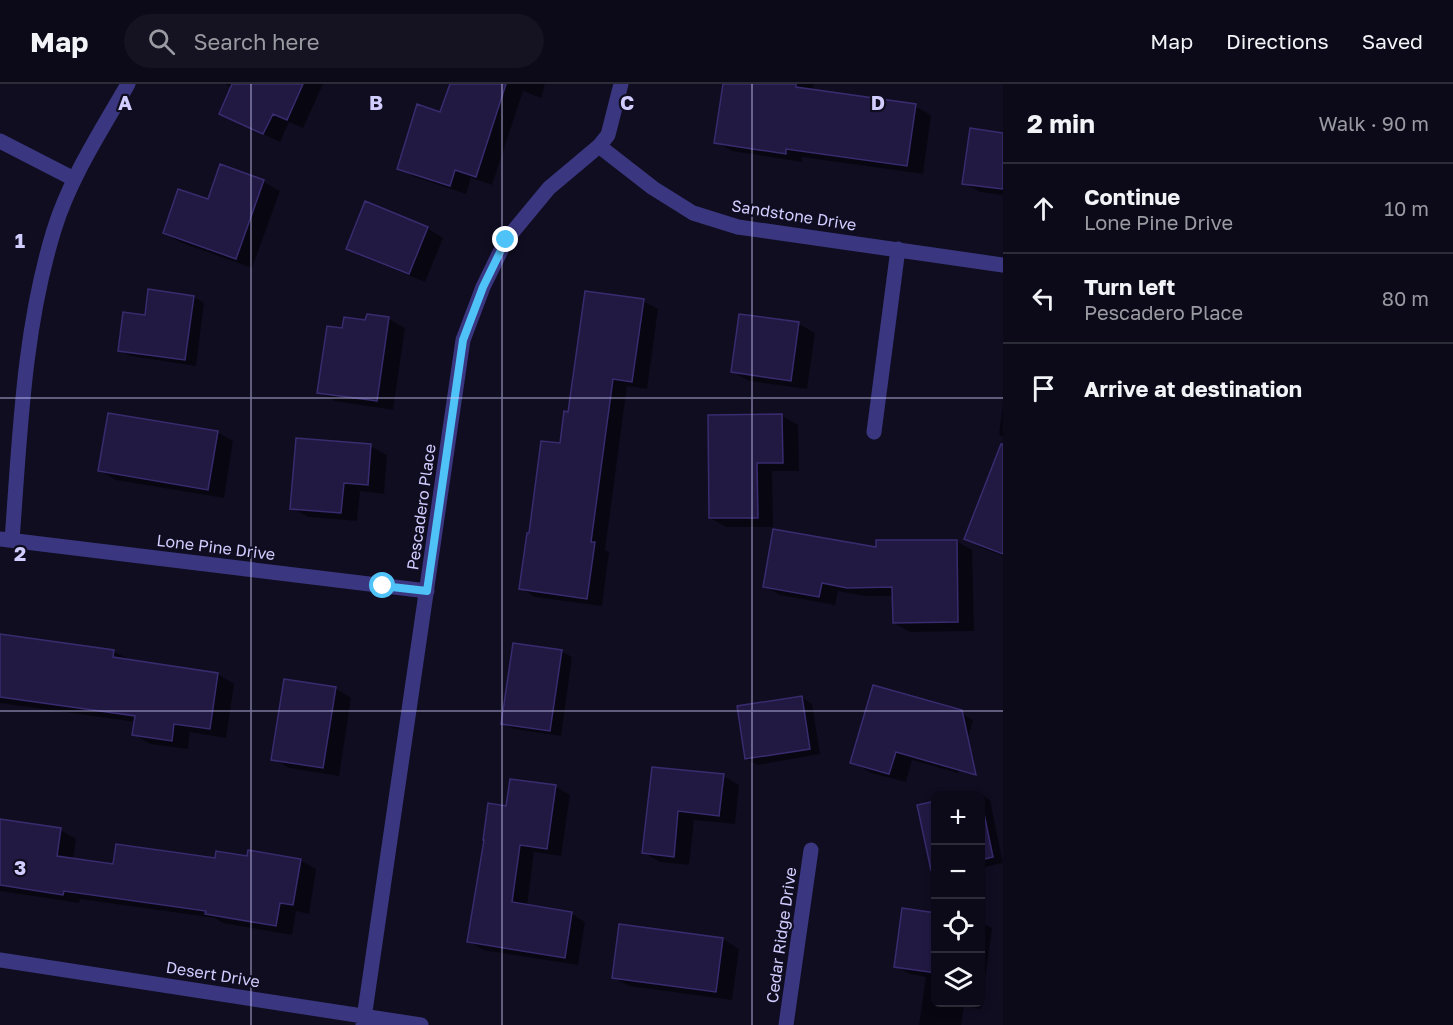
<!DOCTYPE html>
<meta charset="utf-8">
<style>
body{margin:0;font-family:"Golos Text",sans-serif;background:#151322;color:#f1f3f6}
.controls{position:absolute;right:18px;bottom:18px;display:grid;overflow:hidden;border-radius:9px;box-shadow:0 3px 9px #0003}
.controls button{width:54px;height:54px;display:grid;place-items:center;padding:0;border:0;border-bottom:2px solid #2c2b38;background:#0c0a19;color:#f1f3f6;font:30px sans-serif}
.stop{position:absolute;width:18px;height:18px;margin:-14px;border:4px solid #4fc3f7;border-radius:50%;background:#fff}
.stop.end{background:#4fc3f7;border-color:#fff;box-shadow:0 2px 6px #0008}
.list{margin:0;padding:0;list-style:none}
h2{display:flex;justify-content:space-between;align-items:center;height:78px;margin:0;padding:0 24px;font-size:26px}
h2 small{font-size:20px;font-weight:400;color:#9a9aa2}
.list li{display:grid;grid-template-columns:39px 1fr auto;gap:18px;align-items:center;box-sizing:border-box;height:90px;padding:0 24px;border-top:2px solid #2c2b38}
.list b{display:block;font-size:22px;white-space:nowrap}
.list p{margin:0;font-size:20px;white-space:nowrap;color:#9a9aa2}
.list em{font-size:20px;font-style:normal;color:#9a9aa2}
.icon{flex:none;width:33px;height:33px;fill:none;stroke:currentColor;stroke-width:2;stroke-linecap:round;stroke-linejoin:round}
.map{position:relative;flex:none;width:1003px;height:941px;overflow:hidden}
header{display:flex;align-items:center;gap:36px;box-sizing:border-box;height:84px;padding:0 30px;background:#0c0a19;border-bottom:2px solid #2c2b38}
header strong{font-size:28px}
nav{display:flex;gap:33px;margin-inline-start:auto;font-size:21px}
.search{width:420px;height:54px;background:#151322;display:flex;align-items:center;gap:15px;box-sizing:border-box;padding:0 21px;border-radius:33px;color:#9a9aa2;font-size:22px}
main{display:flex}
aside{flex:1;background:#0c0a19}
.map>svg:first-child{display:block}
.shadow{fill:#0007}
.building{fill:#211942;stroke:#382b6e;stroke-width:1.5}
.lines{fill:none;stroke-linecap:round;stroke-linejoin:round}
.street{stroke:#3a3780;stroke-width:15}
.route{stroke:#4fc3f7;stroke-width:8}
.grid{fill:none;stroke:#d2cdff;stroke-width:1.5;stroke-opacity:0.55}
.labels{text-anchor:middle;stroke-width:4.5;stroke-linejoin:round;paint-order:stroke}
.street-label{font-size:16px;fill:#d2cdff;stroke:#100d21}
.grid-label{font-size:20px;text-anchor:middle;font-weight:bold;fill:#d2cdff;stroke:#100d21;stroke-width:4.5;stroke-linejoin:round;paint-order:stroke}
</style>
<header>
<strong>Map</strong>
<div class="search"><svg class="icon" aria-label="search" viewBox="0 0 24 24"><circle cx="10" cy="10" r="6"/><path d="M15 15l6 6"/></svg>Search here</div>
<nav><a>Map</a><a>Directions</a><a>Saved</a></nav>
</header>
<main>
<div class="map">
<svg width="1003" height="941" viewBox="0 0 1003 941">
<rect width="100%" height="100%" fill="#100d21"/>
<path class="shadow" d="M 225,0 L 323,0 L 303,44 L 289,38 L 280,58 L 221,30 L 232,4 Z
M 468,0 L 545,0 L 541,14 L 523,7 L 492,101 L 471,94 L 466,110 L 415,93 L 399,84 L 441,29 Z
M 725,0 L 814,0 L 812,7 L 915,22 L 931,31 L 923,90 L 802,73 L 802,78 L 732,67 L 716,58 Z
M 1003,50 L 1003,111 L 980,108 L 964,99 Z
M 221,82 L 264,98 L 280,107 L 252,184 L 180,158 L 164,149 L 209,117 Z
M 427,144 L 443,154 L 425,198 L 364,173 L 348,164 Z
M 194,213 L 204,219 L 196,282 L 130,272 L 119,266 L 146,233 Z
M 643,217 L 658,225 L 647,305 L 627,302 L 605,466 L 609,468 L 602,522 L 535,513 L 521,504 L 530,451 L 561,361 L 570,330 Z
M 368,232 L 389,235 L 405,244 L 393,326 L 335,317 L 319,308 L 344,246 L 366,238 Z
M 741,232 L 799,240 L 815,249 L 807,305 L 749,297 L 733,288 Z
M 1003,320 L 1003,353 L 999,350 Z
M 782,332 L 798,341 L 799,387 L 772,387 L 773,443 L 726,443 L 710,434 Z
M 217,348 L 233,357 L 224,414 L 116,396 L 100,387 Z
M 370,362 L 387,371 L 384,410 L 360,407 L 357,437 L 308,433 L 292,424 Z
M 1003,387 L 1003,472 L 982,464 L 966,454 Z
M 956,457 L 972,466 L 974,547 L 910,548 L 894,539 L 894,512 L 864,512 L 838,507 L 835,521 L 780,511 L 764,502 L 877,465 Z
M 0,551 L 113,567 L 130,576 L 218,590 L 234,600 L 226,654 L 190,648 L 188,665 L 150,660 L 134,650 L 136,638 L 0,619 Z
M 561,567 L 572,573 L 561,652 L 514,645 L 503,639 Z
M 335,604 L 351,614 L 339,692 L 289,684 L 273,675 Z
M 801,613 L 812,620 L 820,670 L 757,681 L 746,674 Z
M 956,626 L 973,636 L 958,689 L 912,676 L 906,698 L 871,689 L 854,679 Z
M 653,684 L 723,692 L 739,701 L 735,740 L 694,736 L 689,781 L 660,778 L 644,769 Z
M 511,696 L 556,703 L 570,711 L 561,772 L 534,768 L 527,822 L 572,830 L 585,838 L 578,881 L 483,866 L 469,857 L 507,723 Z
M 979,709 L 990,716 L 1003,779 L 980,784 L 980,712 L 969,712 Z
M 0,737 L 60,746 L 76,755 L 73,776 L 115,782 L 248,774 L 300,776 L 316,785 L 309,830 L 296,827 L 292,851 L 223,839 L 215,834 L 80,815 L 79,819 L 0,807 Z
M 936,830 L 936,918 L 980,918 L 980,838 L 992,844 L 981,925 L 964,922 L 961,941 L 919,941 L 926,893 L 910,890 L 895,882 Z
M 723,855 L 739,865 L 732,916 L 629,902 L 613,893 Z"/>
<path class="building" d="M 232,0 L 303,0 L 287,36 L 273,30 L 263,50 L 219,30 Z
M 450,0 L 506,0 L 476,93 L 455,86 L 450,102 L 397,85 L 417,20 L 440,28 Z
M 723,0 L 796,0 L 796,3 L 916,20 L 907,82 L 786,65 L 786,70 L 714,59 Z
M 970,44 L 1003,49 L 1003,105 L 962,100 Z
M 220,80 L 264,96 L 236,175 L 163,149 L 178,105 L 208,115 Z
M 365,117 L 428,143 L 409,190 L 346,165 Z
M 148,205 L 194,212 L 185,276 L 118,267 L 123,228 L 145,231 Z
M 585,207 L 644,215 L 632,298 L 613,295 L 591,458 L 595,458 L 587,515 L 519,505 L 527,449 L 529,449 L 541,357 L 560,359 L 564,327 L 568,328 Z
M 367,230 L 389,233 L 377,317 L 317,309 L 327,242 L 342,244 L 344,233 L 365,236 Z
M 739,230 L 799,238 L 791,297 L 731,288 Z
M 108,329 L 218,347 L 208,406 L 98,387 Z
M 782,330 L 783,379 L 757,379 L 758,434 L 709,434 L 708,331 Z
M 296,354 L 371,360 L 368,401 L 344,399 L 341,429 L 290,425 Z
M 1001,360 L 1003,360 L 1003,470 L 964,455 Z
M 773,445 L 876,463 L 876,456 L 957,456 L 958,538 L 893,539 L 892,503 L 847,504 L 822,499 L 819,513 L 763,503 Z
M 0,550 L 114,566 L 113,573 L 218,589 L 210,645 L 174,640 L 172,657 L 132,651 L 135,632 L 0,613 Z
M 513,559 L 562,566 L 550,647 L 501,640 Z
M 284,595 L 336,603 L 323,684 L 271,676 Z
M 873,601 L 962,626 L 976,691 L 896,668 L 889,690 L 850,679 Z
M 802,612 L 810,665 L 745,675 L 737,622 Z
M 652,683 L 724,690 L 719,732 L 678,727 L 674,773 L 642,769 Z
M 510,695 L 556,701 L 547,765 L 520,761 L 512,818 L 572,828 L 565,874 L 467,858 L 484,756 L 483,756 L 488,719 L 506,722 Z
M 981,715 L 993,773 L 981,776 Z
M 936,717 L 936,785 L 931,786 L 917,721 Z
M 0,735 L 61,744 L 57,772 L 113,780 L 116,760 L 215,774 L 216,767 L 247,772 L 248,766 L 301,775 L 293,821 L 280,819 L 276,842 L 205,830 L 206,827 L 64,807 L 63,811 L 0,801 Z
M 902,824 L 936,829 L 936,889 L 894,883 Z
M 619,840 L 723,854 L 716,908 L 612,894 Z"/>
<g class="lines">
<path class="street" d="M 0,57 L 74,95
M 599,62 L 653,104 L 693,129 L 738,143 L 1003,181
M 874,348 L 898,165
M 0,455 L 427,507
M 12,456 C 20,352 23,247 54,146 C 70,94 101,47 128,0
M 0,876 L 421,941
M 363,941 L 463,256 L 483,203 L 506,156 L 549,104 L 599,62 L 608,51 L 621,0
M 786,941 L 811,766"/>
</g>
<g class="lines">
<path class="route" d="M 383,502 L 427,507 L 463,256 L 483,203 L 506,156"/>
</g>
<path class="grid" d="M 251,0 L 251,941M 502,0 L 502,941M 752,0 L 752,941M 0,314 L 1003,314M 0,627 L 1003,627"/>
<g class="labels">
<g class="street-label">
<text transform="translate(794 131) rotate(9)" y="6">Sandstone Drive</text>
<text transform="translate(421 423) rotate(-82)" y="6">Pescadero Place</text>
<text transform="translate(216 463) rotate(7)" y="6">Lone Pine Drive</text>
<text transform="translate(781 851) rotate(-82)" y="6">Cedar Ridge Drive</text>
<text transform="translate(213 890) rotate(9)" y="6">Desert Drive</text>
</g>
</g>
<g class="grid-label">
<text x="125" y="26">A</text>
<text x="376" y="26">B</text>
<text x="627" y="26">C</text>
<text x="878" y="26">D</text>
<text x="20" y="164">1</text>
<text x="20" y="477">2</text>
<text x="20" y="791">3</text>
</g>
</svg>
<div class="controls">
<button>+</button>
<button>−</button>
<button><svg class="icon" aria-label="locate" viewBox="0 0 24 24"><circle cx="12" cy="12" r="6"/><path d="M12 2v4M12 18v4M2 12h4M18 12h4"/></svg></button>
<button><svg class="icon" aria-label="layers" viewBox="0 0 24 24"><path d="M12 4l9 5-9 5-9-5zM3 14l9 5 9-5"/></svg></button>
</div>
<div class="stop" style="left:383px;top:502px"></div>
<div class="stop end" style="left:506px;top:156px"></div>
</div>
<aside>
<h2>2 min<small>Walk · 90 m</small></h2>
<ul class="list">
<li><svg class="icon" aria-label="ahead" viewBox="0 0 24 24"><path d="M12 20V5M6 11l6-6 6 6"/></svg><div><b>Continue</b><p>Lone Pine Drive</p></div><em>10 m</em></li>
<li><svg class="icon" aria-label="left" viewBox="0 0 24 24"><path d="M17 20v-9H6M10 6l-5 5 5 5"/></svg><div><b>Turn left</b><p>Pescadero Place</p></div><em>80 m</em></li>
<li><svg class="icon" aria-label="arrive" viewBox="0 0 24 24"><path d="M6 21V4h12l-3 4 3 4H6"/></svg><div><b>Arrive at destination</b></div></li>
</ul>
</aside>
</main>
